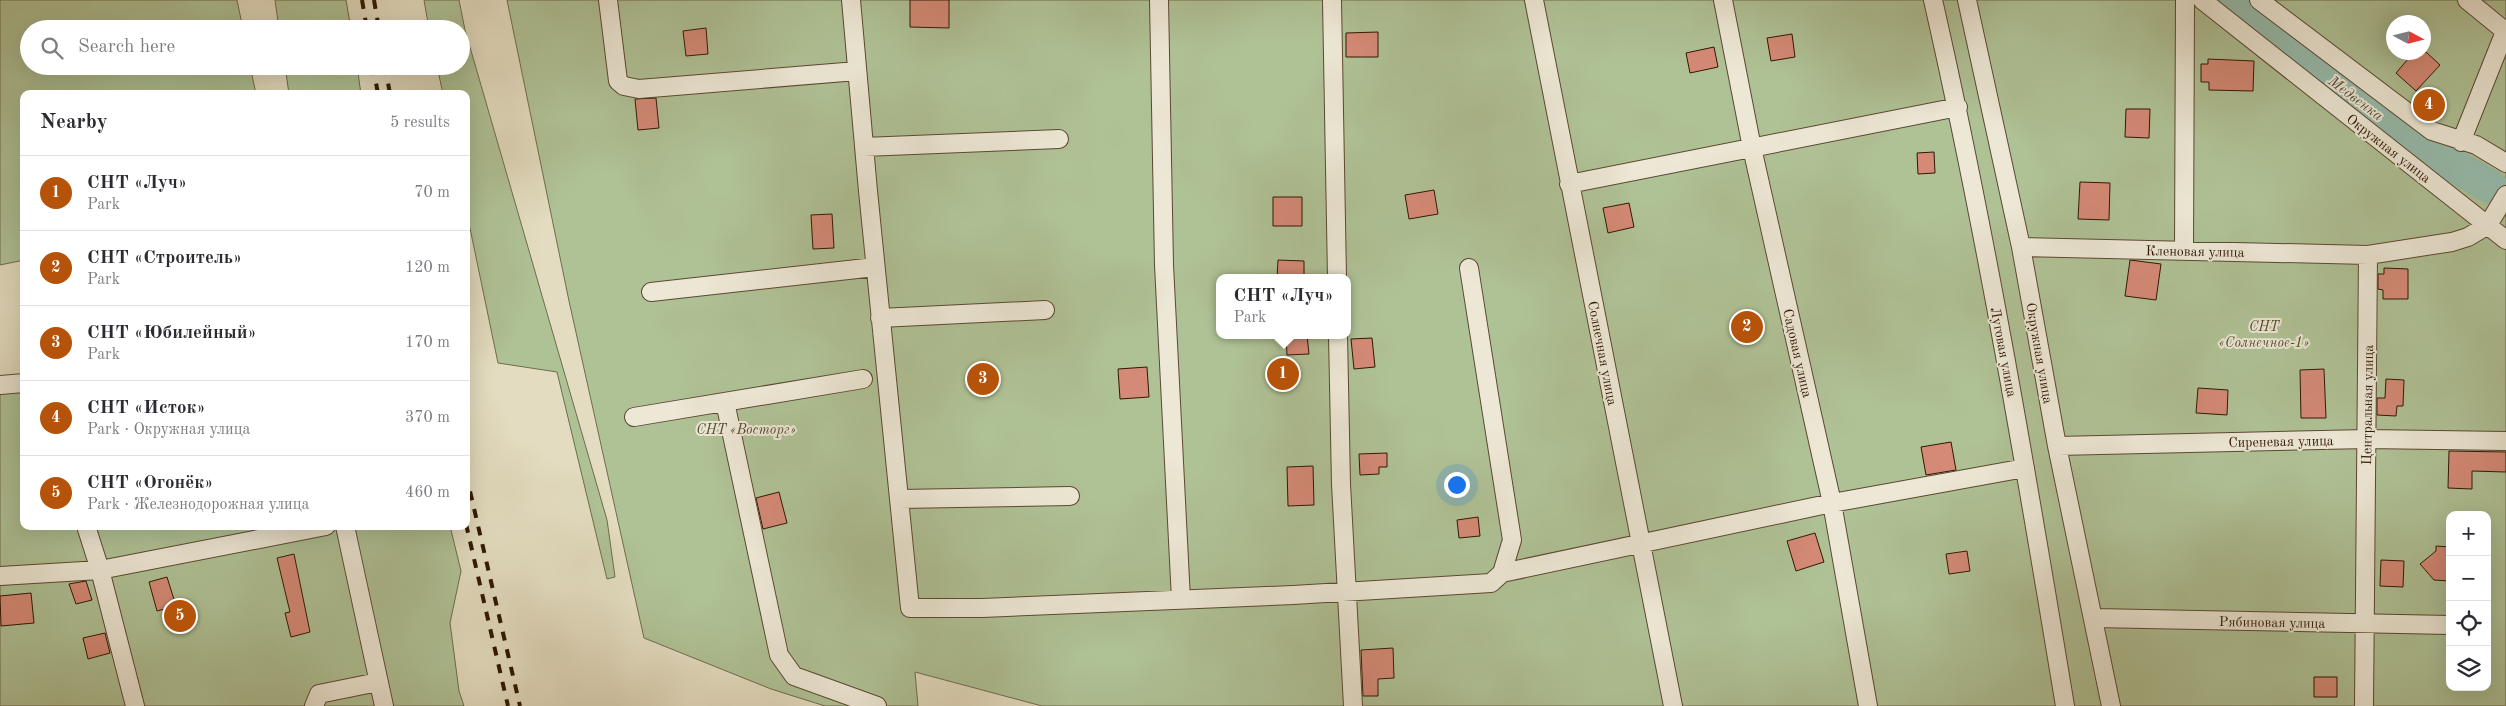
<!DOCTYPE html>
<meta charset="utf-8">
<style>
body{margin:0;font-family:"Old Standard TT",serif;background:#f2f2f3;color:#2b2b33}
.controls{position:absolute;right:15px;bottom:15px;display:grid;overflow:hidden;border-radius:10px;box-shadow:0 5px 20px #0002}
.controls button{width:45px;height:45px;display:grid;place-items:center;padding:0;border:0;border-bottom:1px solid #e1e1e2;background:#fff;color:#2b2b33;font:25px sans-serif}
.compass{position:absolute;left:2386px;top:15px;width:45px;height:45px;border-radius:50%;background:#fff;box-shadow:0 5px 20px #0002;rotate:97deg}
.you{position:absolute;left:1456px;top:484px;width:18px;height:18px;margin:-12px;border:4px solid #fff;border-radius:50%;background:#1a73e8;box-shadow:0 0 0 8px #1a73e833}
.badge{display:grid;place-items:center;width:32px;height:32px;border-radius:50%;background:#b45309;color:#fff;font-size:16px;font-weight:700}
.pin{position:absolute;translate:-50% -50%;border:2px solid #fff;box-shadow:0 1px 5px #0006}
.popup{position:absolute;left:1216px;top:274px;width:135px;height:65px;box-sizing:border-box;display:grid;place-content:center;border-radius:10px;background:#fff;filter:drop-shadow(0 1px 4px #0005);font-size:16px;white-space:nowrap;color:#7c7c81}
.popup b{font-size:19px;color:#2b2b33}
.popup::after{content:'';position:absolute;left:50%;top:100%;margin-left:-10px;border:10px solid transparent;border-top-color:#fff}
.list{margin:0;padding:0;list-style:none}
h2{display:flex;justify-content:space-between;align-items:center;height:65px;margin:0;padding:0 20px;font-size:21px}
h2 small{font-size:16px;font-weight:400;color:#7c7c81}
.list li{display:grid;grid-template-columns:32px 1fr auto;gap:15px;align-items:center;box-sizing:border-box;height:75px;padding:0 20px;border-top:1px solid #e1e1e2}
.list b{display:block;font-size:19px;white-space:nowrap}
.list p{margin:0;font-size:16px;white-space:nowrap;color:#7c7c81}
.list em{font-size:16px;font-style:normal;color:#7c7c81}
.icon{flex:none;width:28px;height:28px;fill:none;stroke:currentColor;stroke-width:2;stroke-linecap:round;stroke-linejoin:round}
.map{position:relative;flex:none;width:2506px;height:706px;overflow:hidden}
.search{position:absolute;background:#fff;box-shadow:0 5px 20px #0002;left:20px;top:20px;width:450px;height:55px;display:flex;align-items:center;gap:12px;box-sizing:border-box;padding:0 18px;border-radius:28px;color:#7c7c81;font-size:19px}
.panel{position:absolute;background:#fff;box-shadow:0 5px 20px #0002;left:20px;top:90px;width:450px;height:440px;border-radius:10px}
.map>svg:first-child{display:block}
.green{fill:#afc296;stroke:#6f6c4c;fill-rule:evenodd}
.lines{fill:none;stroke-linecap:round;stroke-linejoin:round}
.river{stroke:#96bcad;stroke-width:34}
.building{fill:#d58a77;stroke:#2f1702}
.minor-casing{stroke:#5c4832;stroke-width:20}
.minor{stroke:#ede8d6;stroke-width:18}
.rail{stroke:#2f1702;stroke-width:4;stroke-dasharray:9 9;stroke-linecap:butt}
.labels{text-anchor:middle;stroke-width:4;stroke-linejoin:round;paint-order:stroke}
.street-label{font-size:14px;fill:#2f1702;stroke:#ede8d6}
.park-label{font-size:14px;font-style:italic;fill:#554a2e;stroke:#ede8d6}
.water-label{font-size:15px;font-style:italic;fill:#53513e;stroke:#ede8d6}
</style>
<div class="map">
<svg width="2506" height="706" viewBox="0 0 2506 706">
<rect width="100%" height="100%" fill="#e3dcc0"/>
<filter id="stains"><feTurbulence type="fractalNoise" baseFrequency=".004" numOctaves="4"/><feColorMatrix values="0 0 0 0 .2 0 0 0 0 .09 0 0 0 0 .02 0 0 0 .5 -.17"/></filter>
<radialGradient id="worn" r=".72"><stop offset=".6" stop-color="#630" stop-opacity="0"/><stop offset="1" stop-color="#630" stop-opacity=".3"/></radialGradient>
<path class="green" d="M 0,0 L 237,0 L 243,29 L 29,29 L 29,66 L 250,66 L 256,94 L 24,94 L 24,260 L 0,265 Z
M 275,0 L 346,0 L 351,29 L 279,29 Z
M 424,0 L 459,0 L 465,30 L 607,520 L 615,577 L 607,579 L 557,372 L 498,363 L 466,209 L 466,94 L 443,94 L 437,66 L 461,66 L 461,29 L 429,29 Z
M 507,0 L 2506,0 L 2506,706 L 1042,706 L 915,672 L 918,706 L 825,706 L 771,689 L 644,638 L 569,301 ZM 2394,22 L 2424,22 L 2424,52 L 2394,52 ZM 1219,278 L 1347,278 L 1347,335 L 1219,335 ZM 2450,515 L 2487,515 L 2487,687 L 2450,687 Z
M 285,66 L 357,66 L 361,94 L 289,94 Z
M 24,377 L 24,526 L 340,526 L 380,706 L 0,706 L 0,380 Z
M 353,526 L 450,526 L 461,571 L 450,623 L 459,691 L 464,706 L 393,706 Z"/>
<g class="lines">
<path class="river" d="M 2228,0 L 2423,148 L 2491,187"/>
</g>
<path class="building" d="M 910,0 L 949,0 L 949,28 L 910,27 Z
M 706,28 L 708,54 L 686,56 L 683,31 Z
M 1378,32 L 1378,57 L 1346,57 L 1346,33 Z
M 1792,34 L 1795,57 L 1771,61 L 1767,38 Z
M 1714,47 L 1718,67 L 1690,73 L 1686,53 Z
M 2414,52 L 2426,52 L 2440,65 L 2416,91 L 2396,73 Z
M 2208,59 L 2254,61 L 2253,91 L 2209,90 L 2209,82 L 2201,82 L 2201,64 L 2208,64 Z
M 656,98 L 659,128 L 638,130 L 635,99 Z
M 2126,109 L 2150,109 L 2149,138 L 2125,137 Z
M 1934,152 L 1935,173 L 1918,174 L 1917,153 Z
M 2080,182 L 2110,183 L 2109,220 L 2078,219 Z
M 1434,190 L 1438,214 L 1409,219 L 1405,195 Z
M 1273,197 L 1302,197 L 1302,226 L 1273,226 Z
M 1629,203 L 1634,227 L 1608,233 L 1603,208 Z
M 832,214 L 834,248 L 813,249 L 811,215 Z
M 1278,260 L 1304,261 L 1304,278 L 1277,278 Z
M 2130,260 L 2161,264 L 2156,300 L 2125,296 Z
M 2384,268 L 2408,269 L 2408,299 L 2383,299 L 2383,290 L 2378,289 L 2378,274 L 2384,274 Z
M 1286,335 L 1307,335 L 1309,354 L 1287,355 Z
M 1372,338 L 1375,367 L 1354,369 L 1351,339 Z
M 1147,367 L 1149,397 L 1120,399 L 1118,369 Z
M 2324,369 L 2326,418 L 2301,418 L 2300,370 Z
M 2386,379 L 2404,380 L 2403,406 L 2397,406 L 2396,416 L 2377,415 L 2377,398 L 2385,398 Z
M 2198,388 L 2228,390 L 2227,415 L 2196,413 Z
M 1951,442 L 1956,470 L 1926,475 L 1921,447 Z
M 2449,451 L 2506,452 L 2506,472 L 2472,471 L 2472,489 L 2448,488 Z
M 1387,453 L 1387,467 L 1379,467 L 1379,474 L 1360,475 L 1359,454 Z
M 1313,466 L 1314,505 L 1288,506 L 1287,467 Z
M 779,492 L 787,523 L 763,529 L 756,498 Z
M 1478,517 L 1480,536 L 1459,538 L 1457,520 Z
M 1815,533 L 1824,562 L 1796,571 L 1787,541 Z
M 2436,546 L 2450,547 L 2450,581 L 2434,580 L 2420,564 L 2436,551 Z
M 1967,551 L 1970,571 L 1949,574 L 1946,554 Z
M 294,554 L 310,632 L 291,637 L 285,613 L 290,612 L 277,558 Z
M 2381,560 L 2404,561 L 2403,587 L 2380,586 Z
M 167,577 L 176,606 L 157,611 L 149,582 Z
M 86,581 L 92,600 L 76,604 L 69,584 Z
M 31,593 L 34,623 L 1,626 L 0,596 Z
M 105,633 L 110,653 L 88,659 L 83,638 Z
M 1393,648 L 1394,678 L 1378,679 L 1378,696 L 1363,696 L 1361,650 Z
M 2314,677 L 2337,677 L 2337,697 L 2314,697 Z"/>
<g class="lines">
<defs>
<path id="minor" d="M 608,0 L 618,81 L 624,86 L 639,89 L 857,71
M 851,0 L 868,191 L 910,608 L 982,608 L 1293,595 L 1491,583 L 1502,573 L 1512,540 L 1469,268
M 1159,0 L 1164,265 L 1181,600
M 1332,0 L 1337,278
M 1534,0 L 1673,706
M 1723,0 L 1752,148 L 1832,503 L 1868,706
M 1933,0 C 1986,233 2026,470 2065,706
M 1967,0 L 2021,247 L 2057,446 L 2111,706
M 2202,0 L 2506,240
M 2259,0 L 2432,131 L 2476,145 L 2506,163
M 2467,0 L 2505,31
M 2461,142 L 2506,29
M 864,147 L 1059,139
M 1569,184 L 1958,107
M 2021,247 L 2368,255 L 2452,242 L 2468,237 L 2488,225 L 2506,195
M 2184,251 L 2185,0
M 651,292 L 875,267
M 880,318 L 1045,310
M 1338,335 L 1341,484 L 1353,706
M 0,385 L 24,383
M 725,402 L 779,655 L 794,676 L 877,706
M 634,417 L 863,379
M 2057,446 L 2367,439 L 2506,441
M 899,499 L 1070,496
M 86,526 L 100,570 L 135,706
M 345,526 L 384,706
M 1502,573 L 1832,503 L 2025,468
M 0,576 L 100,570 L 326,526
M 2094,618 L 2450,625
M 314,706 L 319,694 L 378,682
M 2364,706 L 2368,255"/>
</defs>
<use href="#minor" class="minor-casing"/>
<use href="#minor" class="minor"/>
<path class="rail" d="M 362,0 L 367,29
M 374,0 L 379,29
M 373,66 L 378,94
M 385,66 L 390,94
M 466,474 L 520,706
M 466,524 L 508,706"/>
</g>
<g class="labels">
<g class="street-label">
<text transform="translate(2389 148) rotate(38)" y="5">Окружная улица</text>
<text transform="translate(2195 251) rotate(1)" y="5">Кленовая улица</text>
<text transform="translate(2004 352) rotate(79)" y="5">Луговая улица</text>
<text transform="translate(1603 353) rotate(79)" y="5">Солнечная улица</text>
<text transform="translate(1798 353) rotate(77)" y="5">Садовая улица</text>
<text transform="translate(2040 353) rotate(80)" y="5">Окружная улица</text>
<text transform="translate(2367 405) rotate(-89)" y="5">Центральная улица</text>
<text transform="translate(2281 441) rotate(-1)" y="5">Сиреневая улица</text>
<text transform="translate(2272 622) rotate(1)" y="5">Рябиновая улица</text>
</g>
<g class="park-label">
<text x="2264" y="331">СНТ<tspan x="2264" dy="16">«Солнечное-1»</tspan></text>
<text x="746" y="434">СНТ «Восторг»</text>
</g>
<g class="water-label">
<text transform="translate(2356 98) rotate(37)" y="5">Медвенка</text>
</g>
</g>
<rect width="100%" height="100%" filter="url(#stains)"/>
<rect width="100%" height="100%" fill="url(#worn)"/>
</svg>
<div class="controls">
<button>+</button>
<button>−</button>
<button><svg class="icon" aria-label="locate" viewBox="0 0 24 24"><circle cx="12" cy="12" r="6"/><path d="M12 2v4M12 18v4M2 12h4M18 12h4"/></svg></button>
<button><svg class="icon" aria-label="layers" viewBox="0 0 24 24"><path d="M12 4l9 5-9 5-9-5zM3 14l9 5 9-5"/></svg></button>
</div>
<svg class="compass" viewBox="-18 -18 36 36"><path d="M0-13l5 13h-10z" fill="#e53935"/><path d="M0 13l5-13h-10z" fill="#7c7c81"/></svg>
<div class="you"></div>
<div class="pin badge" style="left:1283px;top:374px">1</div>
<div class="popup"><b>СНТ «Луч»</b>Park</div>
<div class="pin badge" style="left:1747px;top:327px">2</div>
<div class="pin badge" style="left:983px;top:379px">3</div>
<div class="pin badge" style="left:2429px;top:105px">4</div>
<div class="pin badge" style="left:180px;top:616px">5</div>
<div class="search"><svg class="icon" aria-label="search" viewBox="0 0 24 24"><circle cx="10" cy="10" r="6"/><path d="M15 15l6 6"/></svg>Search here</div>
<section class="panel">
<h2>Nearby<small>5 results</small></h2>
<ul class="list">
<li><span class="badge">1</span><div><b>СНТ «Луч»</b><p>Park</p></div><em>70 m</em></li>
<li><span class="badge">2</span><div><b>СНТ «Строитель»</b><p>Park</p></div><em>120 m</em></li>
<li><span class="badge">3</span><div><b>СНТ «Юбилейный»</b><p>Park</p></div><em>170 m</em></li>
<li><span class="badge">4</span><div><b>СНТ «Исток»</b><p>Park · Окружная улица</p></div><em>370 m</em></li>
<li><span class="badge">5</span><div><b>СНТ «Огонёк»</b><p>Park · Железнодорожная улица</p></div><em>460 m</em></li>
</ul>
</section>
</div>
